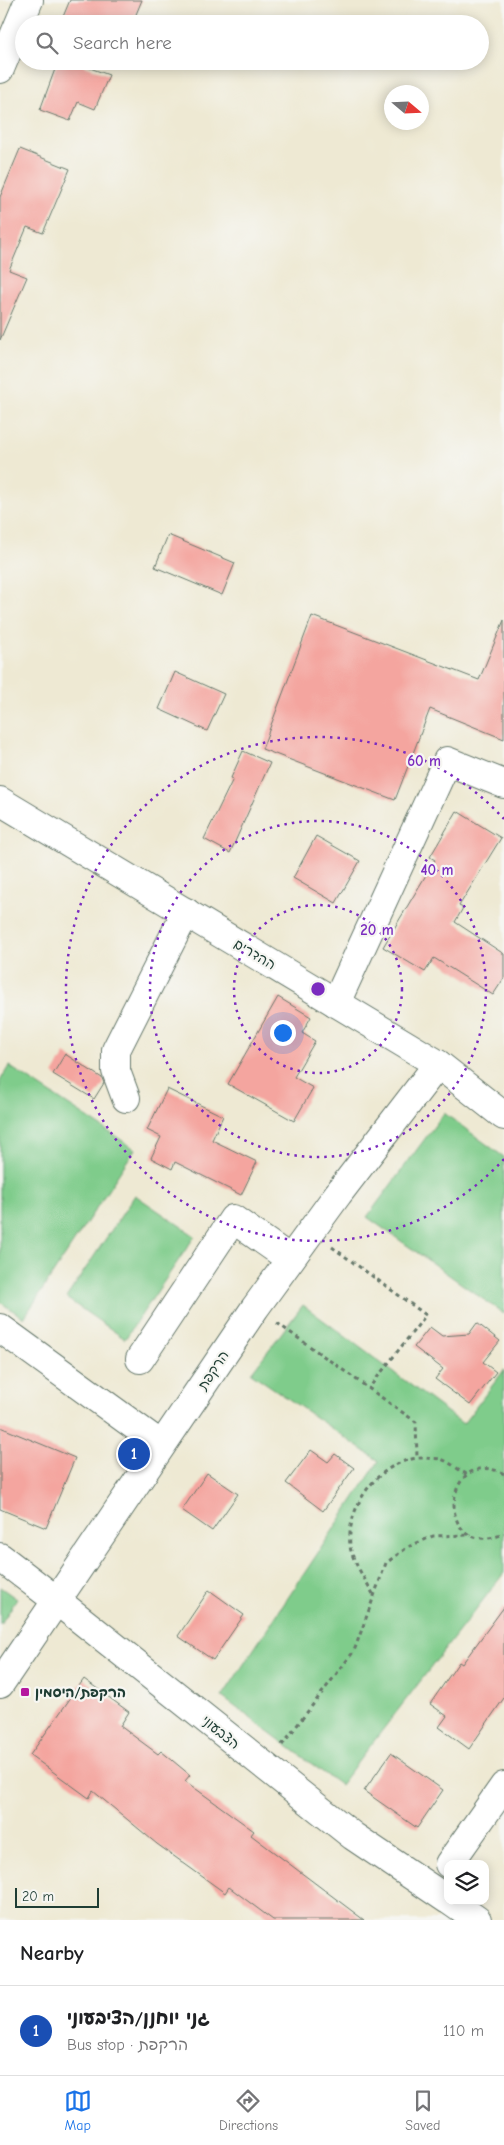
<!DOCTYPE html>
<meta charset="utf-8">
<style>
body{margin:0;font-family:"Comic Neue","Playpen Sans Hebrew",sans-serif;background:#f6f6f6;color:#202124}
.controls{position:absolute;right:15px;bottom:15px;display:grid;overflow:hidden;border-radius:10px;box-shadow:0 2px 12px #0003}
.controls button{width:45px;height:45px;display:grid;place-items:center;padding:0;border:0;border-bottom:1px solid #e0e0e0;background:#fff;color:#202124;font:25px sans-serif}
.compass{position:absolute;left:384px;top:85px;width:45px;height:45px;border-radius:50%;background:#fff;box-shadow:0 2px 12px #0003;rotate:109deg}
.scale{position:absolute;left:15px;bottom:12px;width:84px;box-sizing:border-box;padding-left:5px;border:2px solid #1f3d34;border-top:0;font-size:14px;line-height:18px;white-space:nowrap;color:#1f3d34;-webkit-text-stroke:4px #f6f6f2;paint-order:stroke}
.you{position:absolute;left:282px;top:1032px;width:18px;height:18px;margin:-12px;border:4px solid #fff;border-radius:50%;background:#1a73e8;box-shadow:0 0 0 8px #1a73e833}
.badge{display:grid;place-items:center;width:32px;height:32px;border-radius:50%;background:#1a73e8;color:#fff;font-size:16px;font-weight:700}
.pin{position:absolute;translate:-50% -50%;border:2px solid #fff;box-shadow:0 1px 5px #0006}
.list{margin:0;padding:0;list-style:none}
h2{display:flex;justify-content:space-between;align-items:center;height:65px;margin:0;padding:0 20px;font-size:21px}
h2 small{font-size:16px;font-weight:400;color:#757577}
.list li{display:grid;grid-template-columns:32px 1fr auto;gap:15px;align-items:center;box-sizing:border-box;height:90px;padding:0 20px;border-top:1px solid #e0e0e0}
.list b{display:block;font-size:19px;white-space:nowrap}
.list p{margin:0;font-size:16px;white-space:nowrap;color:#757577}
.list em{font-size:16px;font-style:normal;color:#757577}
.icon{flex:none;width:28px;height:28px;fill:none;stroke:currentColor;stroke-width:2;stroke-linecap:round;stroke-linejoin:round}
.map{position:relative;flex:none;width:504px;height:1920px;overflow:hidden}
.search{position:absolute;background:#fff;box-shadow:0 2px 12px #0003;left:15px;right:15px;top:15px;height:55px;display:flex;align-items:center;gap:12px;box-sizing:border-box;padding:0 18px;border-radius:28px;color:#757577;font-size:19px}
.sheet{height:155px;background:#fff}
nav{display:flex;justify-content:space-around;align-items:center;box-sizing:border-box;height:70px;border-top:1px solid #e0e0e0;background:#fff;font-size:14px;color:#757577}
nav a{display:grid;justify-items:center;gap:2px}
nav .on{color:#1a73e8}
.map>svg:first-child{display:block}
.green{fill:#7fcc8b;stroke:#4f8460}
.building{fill:#f4a59f}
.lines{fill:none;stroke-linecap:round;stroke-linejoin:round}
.minor-casing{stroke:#67796c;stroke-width:30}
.major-casing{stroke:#67796c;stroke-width:30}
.path{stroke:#67796c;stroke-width:3;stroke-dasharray:4 4;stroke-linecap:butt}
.minor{stroke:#fff;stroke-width:28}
.major{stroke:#fff;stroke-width:28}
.ring{fill:none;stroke:#7b2cbf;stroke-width:2.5;stroke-dasharray:2.5 5}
.poi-dot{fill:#b5179e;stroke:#f6f6f2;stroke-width:2}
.labels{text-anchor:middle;stroke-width:4.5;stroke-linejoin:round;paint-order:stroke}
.street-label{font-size:14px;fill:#1f3d34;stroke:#f6f6f2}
.poi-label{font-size:14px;font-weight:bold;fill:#1f3d34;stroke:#f6f6f2;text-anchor:start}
.centre{fill:#7b2cbf;stroke:#f6f6f2;stroke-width:2.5}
.ring-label{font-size:15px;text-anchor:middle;font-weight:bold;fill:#7b2cbf;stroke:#f6f6f2;stroke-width:4.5;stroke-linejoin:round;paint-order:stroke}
</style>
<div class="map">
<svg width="504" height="1920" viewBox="0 0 504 1920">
<rect width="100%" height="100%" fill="#f6f6f2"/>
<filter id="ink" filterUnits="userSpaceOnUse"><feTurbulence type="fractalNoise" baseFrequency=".02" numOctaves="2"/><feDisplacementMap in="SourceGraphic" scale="10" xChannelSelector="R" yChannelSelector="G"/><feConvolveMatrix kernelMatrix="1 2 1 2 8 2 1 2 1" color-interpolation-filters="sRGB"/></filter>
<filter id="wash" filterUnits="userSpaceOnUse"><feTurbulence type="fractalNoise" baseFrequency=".0096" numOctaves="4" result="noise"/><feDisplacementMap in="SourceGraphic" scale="20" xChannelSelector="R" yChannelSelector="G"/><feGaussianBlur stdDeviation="1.12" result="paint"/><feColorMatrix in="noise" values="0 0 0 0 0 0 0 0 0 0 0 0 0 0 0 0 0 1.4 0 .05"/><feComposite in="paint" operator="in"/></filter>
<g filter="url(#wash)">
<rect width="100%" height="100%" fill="#eee9d3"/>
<path class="green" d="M 9,1066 L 135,1149 L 24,1318 L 0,1302 L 0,1081 Z
M 444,1113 L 504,1157 L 504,1314 L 367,1217 Z
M 135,1195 L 195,1236 L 125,1339 L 66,1298 Z
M 303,1305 L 463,1424 L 504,1370 L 504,1573 L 340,1785 L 222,1697 L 379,1461 L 251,1373 Z
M 0,1587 L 17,1599 L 0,1625 Z"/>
<g id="blocks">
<path class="building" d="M 70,0 L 142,0 L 132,24 L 60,24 Z
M 58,61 L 71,61 L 109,75 L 95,109 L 78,102 L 70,121 L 40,110 Z
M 20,149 L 70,169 L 43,233 L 27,227 L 9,270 L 27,277 L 0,340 L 0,197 Z
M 168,535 L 235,563 L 222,595 L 155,567 Z
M 312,616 L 479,680 L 504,620 L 504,739 L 430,709 L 395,800 L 262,749 Z
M 175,672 L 224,694 L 207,731 L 159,709 Z
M 243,751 L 270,763 L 230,853 L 204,839 L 233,779 L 231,778 Z
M 457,811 L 501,838 L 459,906 L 463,908 L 455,922 L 504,954 L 504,978 L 493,995 L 434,958 L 425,972 L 383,947 L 435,860 L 430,857 Z
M 316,836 L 360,861 L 336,903 L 293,878 Z
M 278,997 L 311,1017 L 302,1033 L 315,1041 L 294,1077 L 313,1088 L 294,1121 L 228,1084 Z
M 65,1054 L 102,1078 L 104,1083 L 94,1099 L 53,1074 Z
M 167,1089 L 223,1116 L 212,1140 L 257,1162 L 241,1195 L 175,1162 L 172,1169 L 151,1158 L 161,1137 L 147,1130 Z
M 477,1323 L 500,1341 L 483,1362 L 496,1372 L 470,1405 L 435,1379 L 443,1369 L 414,1347 L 430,1327 L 442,1336 L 469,1334 Z
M 0,1427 L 75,1458 L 46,1528 L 0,1509 Z
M 311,1450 L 328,1462 L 335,1454 L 354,1468 L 323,1511 L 286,1483 Z
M 207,1473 L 238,1494 L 212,1531 L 182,1510 Z
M 209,1590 L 244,1615 L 213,1660 L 178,1636 Z
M 504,1607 L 504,1698 L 469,1749 L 439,1727 L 447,1716 L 430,1704 L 459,1662 L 462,1664 Z
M 84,1679 L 129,1712 L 120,1726 L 158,1754 L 161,1751 L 190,1775 L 185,1781 L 254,1831 L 251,1835 L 364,1920 L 273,1920 L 229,1887 L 225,1893 L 157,1844 L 93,1791 L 89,1798 L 30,1755 Z
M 391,1753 L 443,1790 L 417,1828 L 364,1791 Z"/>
</g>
</g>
<g filter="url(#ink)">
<use href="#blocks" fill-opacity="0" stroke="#67796c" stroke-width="1"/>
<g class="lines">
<defs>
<path id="minor" d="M 0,69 L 29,0
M 336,1003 L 447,761 L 504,784
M 438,1064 L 504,1116
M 126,1098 L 116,1071 L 116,1050 L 186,912
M 0,1328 L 161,1445
M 140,1359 L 233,1219 L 290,1259
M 0,1557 L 56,1600 L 353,1836 L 448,1900
M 449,1864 L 504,1786
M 450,1901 L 477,1920"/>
<path id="major" d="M 0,801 L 438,1064 L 338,1194 L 255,1308 L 0,1684"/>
</defs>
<use href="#minor" class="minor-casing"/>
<use href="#major" class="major-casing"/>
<path class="path" d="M 332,1247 L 426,1315 L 369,1388
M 277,1323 L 416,1422 L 417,1458
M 504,1474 C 443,1442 432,1562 504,1534
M 373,1594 C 366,1580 352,1561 350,1546 C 346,1503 383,1456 426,1458 C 431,1459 437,1458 441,1459 C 450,1462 460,1471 468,1475
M 282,1745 L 354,1651 L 386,1563 L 408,1547 L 433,1536 L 471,1535"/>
<use href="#minor" class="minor"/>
<use href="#major" class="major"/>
</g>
</g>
<g class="ring">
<circle cx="318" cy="989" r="84"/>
<circle cx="318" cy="989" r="168"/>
<path d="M504 1159A252 252 0 1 1 504 819"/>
</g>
<rect class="poi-dot" x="20" y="1687" width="10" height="10" rx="2.5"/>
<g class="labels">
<g class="street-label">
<text transform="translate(255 954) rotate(31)" y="5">ההדרים</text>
<text transform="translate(213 1370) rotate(-56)" y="5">הרקפת</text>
<text transform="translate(221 1732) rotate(39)" y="5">הצבעוני</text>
</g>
<g class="poi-label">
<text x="35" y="1697">הרקפת/היסמין</text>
</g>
</g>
<circle cx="318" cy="989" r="8" class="centre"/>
<g class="ring-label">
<text x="424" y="766">60 m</text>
<text x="437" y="875">40 m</text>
<text x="377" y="935">20 m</text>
</g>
</svg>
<div class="controls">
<button><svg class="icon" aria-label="layers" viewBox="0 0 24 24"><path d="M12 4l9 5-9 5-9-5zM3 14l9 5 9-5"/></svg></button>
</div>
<svg class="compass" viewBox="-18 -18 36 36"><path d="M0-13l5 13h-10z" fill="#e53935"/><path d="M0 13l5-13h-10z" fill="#757577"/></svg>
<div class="scale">20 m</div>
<div class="you"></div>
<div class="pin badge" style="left:134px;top:1454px;background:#1a4fb4">1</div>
<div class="search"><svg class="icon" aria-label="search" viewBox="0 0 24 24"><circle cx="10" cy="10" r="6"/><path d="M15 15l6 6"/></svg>Search here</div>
</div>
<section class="sheet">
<h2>Nearby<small></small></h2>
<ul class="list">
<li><span class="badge" style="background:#1a4fb4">1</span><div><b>גני יוחנן/הציבעוני</b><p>Bus stop · הרקפת</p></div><em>110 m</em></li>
</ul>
</section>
<nav>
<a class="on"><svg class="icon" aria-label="map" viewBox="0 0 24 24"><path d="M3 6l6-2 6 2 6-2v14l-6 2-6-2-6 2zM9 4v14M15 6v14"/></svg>Map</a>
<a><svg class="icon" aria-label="directions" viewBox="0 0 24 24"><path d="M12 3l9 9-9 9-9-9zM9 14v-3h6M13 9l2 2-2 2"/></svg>Directions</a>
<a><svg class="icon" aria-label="saved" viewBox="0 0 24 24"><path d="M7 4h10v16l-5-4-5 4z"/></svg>Saved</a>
</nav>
